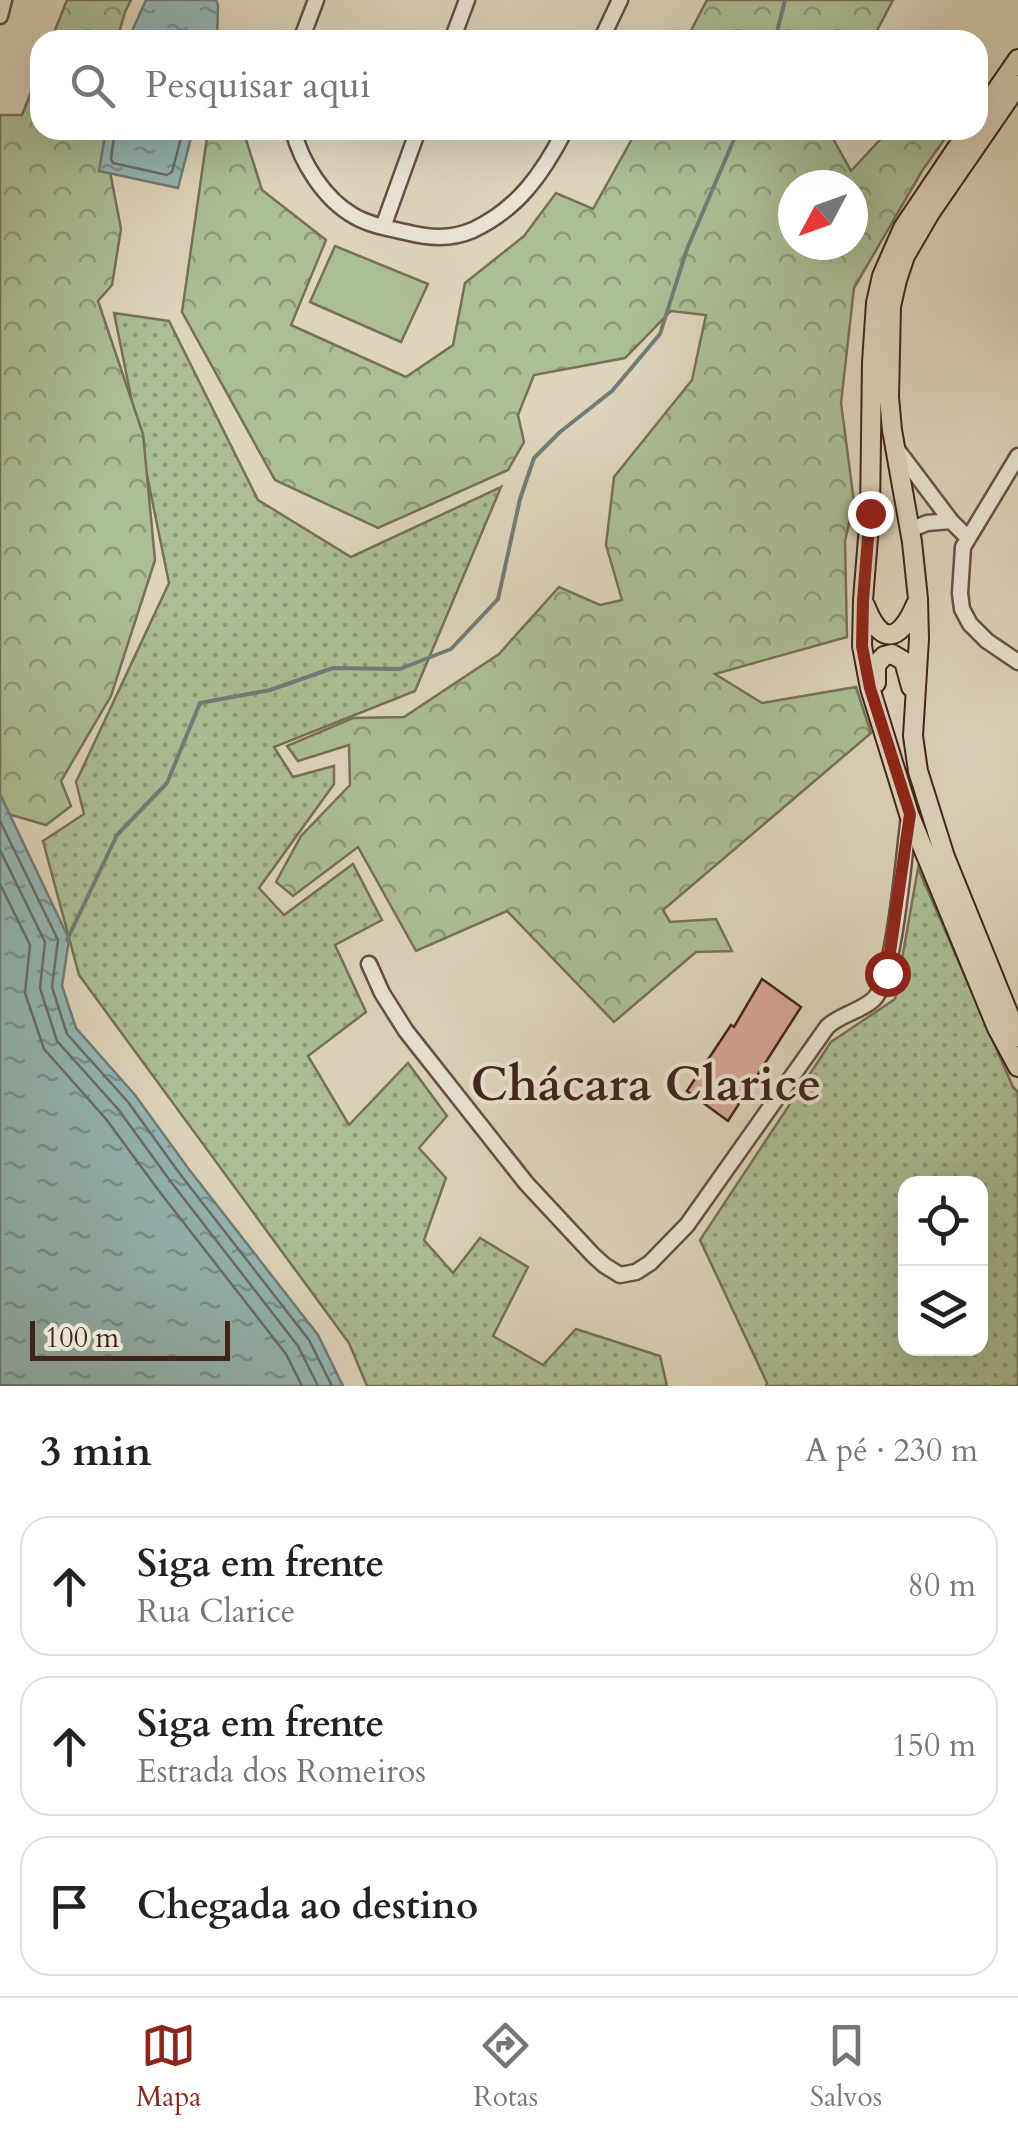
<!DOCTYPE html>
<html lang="pt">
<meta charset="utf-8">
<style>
body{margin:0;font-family:Cardo,serif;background:#f2f2f2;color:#222}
.controls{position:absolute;right:30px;bottom:30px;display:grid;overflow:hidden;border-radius:20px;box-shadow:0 10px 40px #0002}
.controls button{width:90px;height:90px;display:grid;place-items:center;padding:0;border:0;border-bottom:2px solid #e0e0e0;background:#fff;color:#222;font:50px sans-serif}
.compass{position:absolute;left:778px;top:170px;width:90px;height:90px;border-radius:50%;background:#fff;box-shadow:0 10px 40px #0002;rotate:229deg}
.scale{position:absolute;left:30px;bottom:25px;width:200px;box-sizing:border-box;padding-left:10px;border:5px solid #40241a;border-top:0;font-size:28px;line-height:35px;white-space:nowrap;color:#40241a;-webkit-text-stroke:8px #e9e3d2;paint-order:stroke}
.stop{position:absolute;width:30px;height:30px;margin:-22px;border:8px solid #8f2418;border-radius:50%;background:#fff}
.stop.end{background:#8f2418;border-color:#fff;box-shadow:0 2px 10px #0008}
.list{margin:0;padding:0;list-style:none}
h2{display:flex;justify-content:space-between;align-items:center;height:130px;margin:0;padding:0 40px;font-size:42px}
h2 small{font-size:32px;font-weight:400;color:#767676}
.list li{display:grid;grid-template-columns:65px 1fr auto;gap:30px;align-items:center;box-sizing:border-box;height:140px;margin:0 20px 20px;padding:0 20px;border:2px solid #e0e0e0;border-radius:30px}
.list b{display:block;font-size:38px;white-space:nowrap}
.list p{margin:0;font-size:32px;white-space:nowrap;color:#767676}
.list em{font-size:32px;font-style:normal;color:#767676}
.icon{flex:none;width:55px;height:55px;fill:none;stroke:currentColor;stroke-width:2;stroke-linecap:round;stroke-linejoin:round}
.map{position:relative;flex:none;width:1018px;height:1386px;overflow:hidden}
.search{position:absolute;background:#fff;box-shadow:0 10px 40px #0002;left:30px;right:30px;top:30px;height:110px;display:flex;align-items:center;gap:25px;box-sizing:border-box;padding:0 35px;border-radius:30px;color:#767676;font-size:38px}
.sheet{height:610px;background:#fff}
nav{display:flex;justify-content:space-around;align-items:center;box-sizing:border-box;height:140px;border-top:2px solid #e0e0e0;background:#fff;font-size:28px;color:#767676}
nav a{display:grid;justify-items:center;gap:5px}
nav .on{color:#8f2418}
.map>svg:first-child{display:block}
.grass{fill:url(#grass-dots);stroke:#767157;stroke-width:2.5;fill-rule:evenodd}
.forest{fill:url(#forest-crowns);stroke:#767157;stroke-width:2.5;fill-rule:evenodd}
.park{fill:#acbe94;stroke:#767157;stroke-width:2.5}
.water{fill:url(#water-ripples);stroke:#727c77;stroke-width:2.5}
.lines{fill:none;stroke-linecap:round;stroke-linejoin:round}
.shore{stroke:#6a6e68;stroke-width:2.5}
.stream{stroke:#727c77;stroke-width:4}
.building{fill:#d9a696;stroke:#40241a;stroke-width:2.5}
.minor-casing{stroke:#675042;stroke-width:19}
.major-casing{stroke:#40241a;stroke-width:22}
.minor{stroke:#e9e3d2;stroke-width:14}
.major{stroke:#ddd4ba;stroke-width:18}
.route{stroke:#8f2418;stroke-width:12}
.labels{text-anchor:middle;stroke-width:8;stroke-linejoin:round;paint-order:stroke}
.quarter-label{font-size:48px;font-weight:bold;fill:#40241a;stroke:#e9e3d2}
</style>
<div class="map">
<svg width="1018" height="1386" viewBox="0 0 1018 1386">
<defs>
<pattern id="grass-dots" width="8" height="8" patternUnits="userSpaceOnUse" patternTransform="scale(2.5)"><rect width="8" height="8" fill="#acbe94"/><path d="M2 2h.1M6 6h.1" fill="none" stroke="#8d9a78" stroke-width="1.8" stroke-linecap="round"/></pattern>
<pattern id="forest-crowns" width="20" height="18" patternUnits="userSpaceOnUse" patternTransform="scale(2.5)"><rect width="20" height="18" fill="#acbe94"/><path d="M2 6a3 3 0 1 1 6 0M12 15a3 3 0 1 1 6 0" fill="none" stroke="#8d9a78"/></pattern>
<pattern id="water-ripples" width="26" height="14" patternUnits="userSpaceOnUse" patternTransform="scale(2.5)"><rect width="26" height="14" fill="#93b7b5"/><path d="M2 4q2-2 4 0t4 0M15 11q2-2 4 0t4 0" fill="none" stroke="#799592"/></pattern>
</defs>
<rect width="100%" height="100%" fill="#ddd4ba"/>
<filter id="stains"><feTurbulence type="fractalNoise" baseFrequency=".002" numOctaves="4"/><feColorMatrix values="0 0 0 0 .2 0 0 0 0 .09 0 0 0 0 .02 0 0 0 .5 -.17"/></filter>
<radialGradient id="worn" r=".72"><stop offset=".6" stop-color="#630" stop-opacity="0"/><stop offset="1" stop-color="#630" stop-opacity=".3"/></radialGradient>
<path class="grass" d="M 114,313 L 169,321 L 258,500 L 351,557 L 501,487 L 415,691 L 274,747 L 293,777 L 334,766 L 334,784 L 259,888 L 284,915 L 353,864 L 382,920 L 335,945 L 366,1012 L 308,1056 L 349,1125 L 408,1063 L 447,1116 L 419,1148 L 446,1178 L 424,1240 L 453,1273 L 480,1238 L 528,1267 L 493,1336 L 543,1365 L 576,1329 L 660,1356 L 667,1386 L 367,1386 L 349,1343 L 79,975 L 43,841 L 84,814 L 76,782 L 169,583 Z
M 918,868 L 1013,1087 L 1018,1092 L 1018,1386 L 766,1386 L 767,1383 L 700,1240 L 831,1042 L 895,999 ZM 906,1184 L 980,1184 L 980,1348 L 906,1348 Z"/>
<path class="forest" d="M 67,0 L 131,0 L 125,12 L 117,40 L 51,40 Z
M 707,0 L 893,0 L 872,40 L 686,40 Z
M 40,69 L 40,130 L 102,130 L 121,229 L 112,285 L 98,301 L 143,434 L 155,560 L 111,696 L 61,781 L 71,806 L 46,825 L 8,814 L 0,794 L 0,115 L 22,115 Z
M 208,130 L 243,130 L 262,190 L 326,240 L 291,325 L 406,377 L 453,345 L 465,283 L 524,236 L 556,193 L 593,209 L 637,130 L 833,130 L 831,135 L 851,171 L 889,130 L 951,130 L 922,171 L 854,288 L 841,403 L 854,502 L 845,541 L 847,637 L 715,674 L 762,703 L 856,687 L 871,733 L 663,910 L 670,922 L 716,919 L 732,951 L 696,952 L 614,1022 L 507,911 L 416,951 L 358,847 L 293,896 L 276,882 L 301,836 L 350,785 L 349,745 L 298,761 L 287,746 L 353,718 L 404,717 L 499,654 L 559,587 L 600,605 L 622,600 L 606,545 L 614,477 L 692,380 L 706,315 L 671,311 L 625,358 L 534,375 L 518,415 L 524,442 L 508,470 L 378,528 L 275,480 L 182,312 ZM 793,185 L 853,185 L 853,245 L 793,245 Z"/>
<path class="park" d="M 335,246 L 428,284 L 401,342 L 310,302 Z"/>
<path class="water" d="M 146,0 L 216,0 L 218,5 L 217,40 L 128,40 Z
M 106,130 L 193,130 L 178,188 L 99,171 Z
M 0,794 L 69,939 L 62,986 L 76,1028 L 135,1095 L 188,1168 L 318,1335 L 343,1386 L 0,1385 Z"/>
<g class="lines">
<path class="shore" d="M 115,130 L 111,159 L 113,163 L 167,175 L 172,172 L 183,130
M 0,821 L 58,940 L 52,987 L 67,1034 L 128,1102 L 180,1174 L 309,1340 L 332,1386
M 0,850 L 45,942 L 40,988 L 57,1041 L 118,1109 L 171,1182 L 298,1346 L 318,1386
M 0,884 L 30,945 L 25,993 L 44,1049 L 106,1119 L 159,1191 L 286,1354 L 302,1386"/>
<path class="stream" d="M 775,40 L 785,0
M 67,940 L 117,835 L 167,783 L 200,703 L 270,690 L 333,668 L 400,669 L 451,649 L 498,599 L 520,499 L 534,458 L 560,432 L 612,391 L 660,334 L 687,249 L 738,130"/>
</g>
<path class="building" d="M 762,979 L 801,1007 L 728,1121 L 687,1091 L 731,1025 L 734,1027 Z"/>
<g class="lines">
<defs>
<path id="minor" d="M 0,16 L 4,0
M 301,40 L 316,0
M 452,40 L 467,0
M 601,40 L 620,0
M 293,130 C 301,162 324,199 354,216 C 369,225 388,228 405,232 C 429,238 450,240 473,230 C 518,209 543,173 565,130
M 383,227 L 418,130
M 896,448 L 951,521 L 967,537
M 1018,456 L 963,547 L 960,593 L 962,609 L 970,624 L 987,641 L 1018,662
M 910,530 L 927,523 L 951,521
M 369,964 L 382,993 L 406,1031 L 526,1183 L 593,1255 L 604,1265 L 620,1275 L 636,1272 L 650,1263 L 687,1225 L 827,1027 C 840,1014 860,1012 874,999 C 895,977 904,853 909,816"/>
<path id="major" d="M 1018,85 L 930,213 L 905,256 L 897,280 L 891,306 L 889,397 L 892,430 L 912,542 L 918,599 L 919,639 L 913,736 L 918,771 L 945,857 L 1018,1037
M 978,117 L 1018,59
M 969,130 L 903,228 L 882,276 L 876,303 L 872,362 L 870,513 L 863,600 L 862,646 L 870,688 L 909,814 L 997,1028 L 1018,1067
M 865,605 C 881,647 900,642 916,604
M 876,683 L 876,665 L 884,656 L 892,654 L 904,661 L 911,687"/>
</defs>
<use href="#minor" class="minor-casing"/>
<use href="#major" class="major-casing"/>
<use href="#minor" class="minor"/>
<use href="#major" class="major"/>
</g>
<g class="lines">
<path class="route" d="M 870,513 L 863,600 L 862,646 L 870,688 L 910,814 L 887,973"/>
</g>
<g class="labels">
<g class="quarter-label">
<text x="646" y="1100">Chácara Clarice</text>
</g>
</g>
<rect width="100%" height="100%" filter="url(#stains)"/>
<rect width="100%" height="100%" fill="url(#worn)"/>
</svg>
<div class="controls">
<button><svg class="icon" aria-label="locate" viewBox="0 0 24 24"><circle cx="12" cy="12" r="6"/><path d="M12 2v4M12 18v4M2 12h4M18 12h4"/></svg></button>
<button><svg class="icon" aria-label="layers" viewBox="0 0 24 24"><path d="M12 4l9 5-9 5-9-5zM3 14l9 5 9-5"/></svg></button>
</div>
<svg class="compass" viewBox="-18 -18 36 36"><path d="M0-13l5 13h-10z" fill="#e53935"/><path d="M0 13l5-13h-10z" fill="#767676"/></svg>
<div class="scale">100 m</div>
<div class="stop" style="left:887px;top:973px"></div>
<div class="stop end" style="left:870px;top:513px"></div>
<div class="search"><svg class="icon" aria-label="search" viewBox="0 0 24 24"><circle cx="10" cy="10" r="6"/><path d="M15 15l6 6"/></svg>Pesquisar aqui</div>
</div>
<section class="sheet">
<h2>3 min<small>A pé · 230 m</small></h2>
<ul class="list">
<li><svg class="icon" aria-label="ahead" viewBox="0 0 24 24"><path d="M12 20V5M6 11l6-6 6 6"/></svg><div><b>Siga em frente</b><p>Rua Clarice</p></div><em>80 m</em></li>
<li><svg class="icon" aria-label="ahead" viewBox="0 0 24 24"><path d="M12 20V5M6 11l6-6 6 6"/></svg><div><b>Siga em frente</b><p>Estrada dos Romeiros</p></div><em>150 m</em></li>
<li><svg class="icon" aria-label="arrive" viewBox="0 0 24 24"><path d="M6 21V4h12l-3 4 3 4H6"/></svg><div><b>Chegada ao destino</b></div></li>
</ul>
</section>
<nav>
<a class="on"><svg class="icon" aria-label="map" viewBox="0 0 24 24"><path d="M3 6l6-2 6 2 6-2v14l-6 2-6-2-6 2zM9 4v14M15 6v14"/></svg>Mapa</a>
<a><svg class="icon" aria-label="directions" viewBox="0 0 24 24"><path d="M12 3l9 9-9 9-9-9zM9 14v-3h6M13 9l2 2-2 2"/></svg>Rotas</a>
<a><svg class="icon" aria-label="saved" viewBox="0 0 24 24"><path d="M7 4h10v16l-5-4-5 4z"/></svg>Salvos</a>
</nav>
